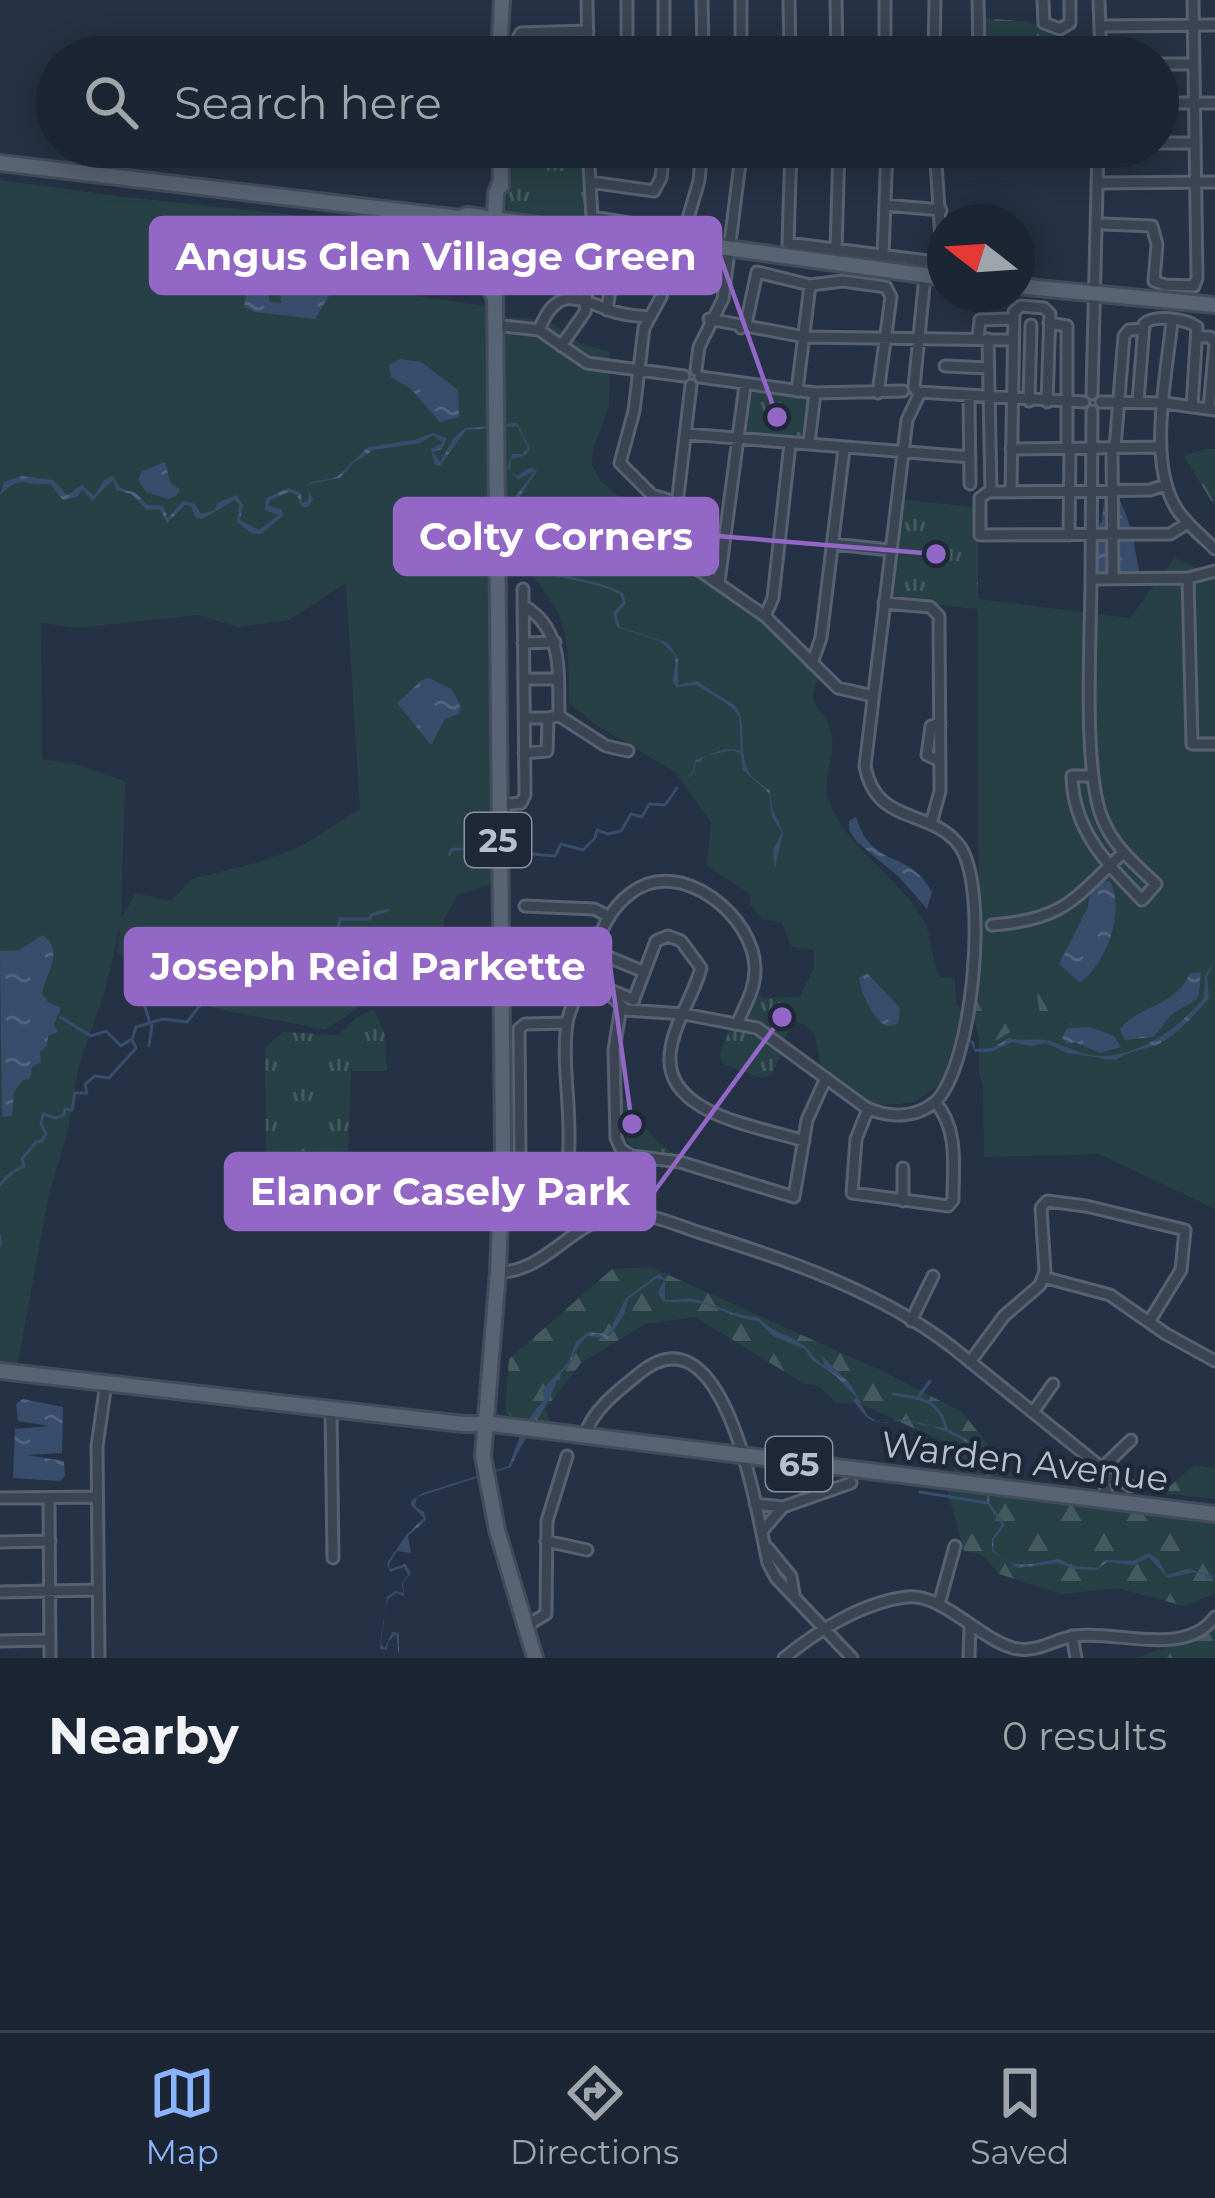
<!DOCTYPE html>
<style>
body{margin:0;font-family:Montserrat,sans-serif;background:#29313f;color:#f1f3f6}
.compass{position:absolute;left:927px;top:204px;width:108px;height:108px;border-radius:50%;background:#1c2533;box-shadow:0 6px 30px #0003;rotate:287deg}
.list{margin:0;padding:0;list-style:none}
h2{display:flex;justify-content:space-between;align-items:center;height:156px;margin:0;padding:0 48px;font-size:51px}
h2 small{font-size:39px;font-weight:400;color:#a0a5ac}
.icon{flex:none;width:66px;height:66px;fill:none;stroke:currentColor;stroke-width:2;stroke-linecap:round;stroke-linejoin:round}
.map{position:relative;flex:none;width:1215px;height:1658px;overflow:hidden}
.search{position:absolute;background:#1c2533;box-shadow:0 6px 30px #0003;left:36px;right:36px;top:36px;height:132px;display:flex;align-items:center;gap:30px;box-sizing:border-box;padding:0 42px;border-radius:66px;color:#a0a5ac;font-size:45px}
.sheet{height:372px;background:#1c2533}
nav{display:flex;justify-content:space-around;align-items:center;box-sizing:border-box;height:168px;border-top:3px solid #3a424e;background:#1c2533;font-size:33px;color:#a0a5ac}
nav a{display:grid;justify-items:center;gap:6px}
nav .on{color:#8bb4fe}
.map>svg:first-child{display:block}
.grass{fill:#274045;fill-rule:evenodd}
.forest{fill:url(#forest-firs)}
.park{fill:url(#park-tufts)}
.water{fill:url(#water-ripples)}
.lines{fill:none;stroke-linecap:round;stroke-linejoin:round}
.stream{stroke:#384c6c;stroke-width:3}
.minor-casing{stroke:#586171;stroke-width:15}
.major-casing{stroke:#434c5d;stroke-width:20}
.minor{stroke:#3a4453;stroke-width:9}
.major{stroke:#586373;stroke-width:14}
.labels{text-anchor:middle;stroke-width:9;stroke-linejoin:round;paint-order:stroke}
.shield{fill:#1e2839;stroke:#8992a1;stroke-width:3}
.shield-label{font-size:33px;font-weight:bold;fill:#b7bfcd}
.street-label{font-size:36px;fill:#b7bfcd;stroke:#1e2839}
.leader{fill:none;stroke:#9367c5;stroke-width:4.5}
.callout-dot{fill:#9367c5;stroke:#1e2839;stroke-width:4.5}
.callout{fill:#9367c5;stroke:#9367c5;stroke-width:4.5}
.callout-label{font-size:39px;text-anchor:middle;font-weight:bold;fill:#fff}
</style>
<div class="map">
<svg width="1215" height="1658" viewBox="0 0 1215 1658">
<defs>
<pattern id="forest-firs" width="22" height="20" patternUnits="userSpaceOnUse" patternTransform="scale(3)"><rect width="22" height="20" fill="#274045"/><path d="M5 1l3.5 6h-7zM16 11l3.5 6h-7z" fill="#445a5f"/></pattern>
<pattern id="park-tufts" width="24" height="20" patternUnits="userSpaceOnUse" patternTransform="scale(3)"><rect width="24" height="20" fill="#274045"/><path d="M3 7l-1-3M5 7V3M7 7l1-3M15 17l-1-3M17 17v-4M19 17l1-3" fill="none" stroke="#445a5f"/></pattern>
<pattern id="water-ripples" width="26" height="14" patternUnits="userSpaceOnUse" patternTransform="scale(3)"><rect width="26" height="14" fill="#384c6c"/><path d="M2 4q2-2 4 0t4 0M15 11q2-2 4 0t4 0" fill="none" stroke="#536480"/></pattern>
</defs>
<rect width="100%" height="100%" fill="#253144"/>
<path class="grass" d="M 0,180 L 125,197 L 423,229 L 417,296 L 485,306 L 494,883 L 458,895 L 444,920 L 443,965 L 364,1004 L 325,1030 C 256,1013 166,1013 118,952 L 120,925 L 106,988 L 79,1065 L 68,1131 L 49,1194 L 17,1368 L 0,1366 ZM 346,583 L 360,809 L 301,846 L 263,861 L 192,879 L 171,901 L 136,893 L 121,918 L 125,781 L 79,765 L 42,759 L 41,623 L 78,628 L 198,615 L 237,627 L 289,620 Z
M 493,316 L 548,320 L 580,343 L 610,352 L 609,406 L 593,450 L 592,465 L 600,480 L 651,525 L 650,533 L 780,634 L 820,674 C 803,711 823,702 831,732 C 837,752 822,777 828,797 C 843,848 901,876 925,923 C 933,940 931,960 940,977 L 955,978 L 956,1004 L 963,1012 L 941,1084 L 915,1102 L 885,1105 L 866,1100 L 821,1067 L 814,1033 L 813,998 L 799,998 L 814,968 L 814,950 L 791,947 L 781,922 L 762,919 L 750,905 L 749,893 L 707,866 L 711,823 L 676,773 L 593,723 L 569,703 C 569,634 569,615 521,564 L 491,567 Z
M 1175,557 L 1215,577 L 1215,1209 L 1099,1154 L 984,1157 L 983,1086 L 979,1074 L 978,599 L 1130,618 Z"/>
<path class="forest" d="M 984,18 L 1028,22 L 1061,31 L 1037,48 L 984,57 Z
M 1205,449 L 1215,449 L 1215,507 L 1184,456 Z
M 1043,979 L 1066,999 L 1091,1012 L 1090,1027 L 1075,1024 L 1060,1028 L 1063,1039 C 1041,1029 1035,1004 1038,981 Z
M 988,981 C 1012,985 1019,1010 1012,1031 L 988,1045 L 981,1043 L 972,1013 Z
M 651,1267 L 886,1373 L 962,1412 L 1015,1478 L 953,1473 L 961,1450 L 861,1404 L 836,1403 L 819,1386 L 803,1383 L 695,1317 L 645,1324 L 581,1363 L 545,1410 L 553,1426 L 505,1414 L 509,1359 L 612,1269 Z
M 1194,1465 L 1215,1468 L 1215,1499 L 1162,1493 Z
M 947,1490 L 1215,1520 L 1215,1594 L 1184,1606 L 1117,1588 L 1062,1594 L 999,1574 L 982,1555 L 964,1551 Z
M 1215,1629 L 1215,1658 L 1136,1658 Z"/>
<path class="park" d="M 508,147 L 585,147 L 587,223 L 513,214 L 507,210 Z
M 749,389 L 810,396 L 806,438 L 743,438 Z
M 899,499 L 978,508 L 978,609 L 889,599 Z
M 757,992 L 762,998 L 813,997 L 814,1033 L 804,1024 L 794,1022 L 784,1040 L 750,1020 L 747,1014 Z
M 374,1009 L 385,1035 L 387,1071 L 351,1071 L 348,1151 L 266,1152 L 265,1047 L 283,1032 L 339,1035 L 356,1018 Z
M 730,1028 L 756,1036 L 781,1054 L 772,1074 L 762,1078 L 723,1064 L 719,1056 Z
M 621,1095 L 654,1138 L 674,1155 C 622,1150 622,1146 621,1095 Z"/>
<path class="water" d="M 342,252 L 346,268 L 315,319 L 255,312 L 244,306 L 246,295 L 262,287 L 268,291 L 270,302 L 282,303 L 279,288 C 297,272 314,284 328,255 Z
M 400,359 L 421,362 L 458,390 L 459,417 L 440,422 L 411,389 L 391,377 L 389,365 Z
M 517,423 L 530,449 L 523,456 L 511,459 L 510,471 L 517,476 L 531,467 L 537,471 L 518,499 L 531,512 C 519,590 575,567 623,593 L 626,603 L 616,615 L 620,627 L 668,643 L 678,658 L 678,685 L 698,681 C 709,691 731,701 736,707 C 747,719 738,754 749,772 C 753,780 764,785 770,791 L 772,808 L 783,832 L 775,869 L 773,851 L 782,832 L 772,817 L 769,793 L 743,770 L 741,754 L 733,750 L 704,756 L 701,762 L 696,762 L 694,773 L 684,780 L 693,772 L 695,760 C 709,756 724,745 741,751 L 739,717 C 731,703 710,694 696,685 L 676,687 L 673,681 L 676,656 L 660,641 L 617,627 L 613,613 L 623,602 L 620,594 C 570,569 519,593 526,513 L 514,498 L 535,471 L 518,479 L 507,468 L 512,454 L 523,454 L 528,448 L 517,426 L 466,430 L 440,466 L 435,465 L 431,449 L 443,443 L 433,435 L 420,443 L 374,450 L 353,463 L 340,478 L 310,484 L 308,491 L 313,499 L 308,507 L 302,507 L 297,495 L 289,492 L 270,500 L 269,506 L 282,510 L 283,516 L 261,534 L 251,533 L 237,522 L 239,505 L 235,500 L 202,519 L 196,518 L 191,506 L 185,505 L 167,523 L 160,509 L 147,510 L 131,494 L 116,490 L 113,480 L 92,501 L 82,489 L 77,497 L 63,500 L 50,484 C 21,487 22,473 0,495 L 4,482 L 22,476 L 53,480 L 67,495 L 82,485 L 94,496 L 104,480 L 113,476 L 120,488 L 136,493 L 147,505 L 163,506 L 168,518 L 183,501 L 195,504 L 201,514 L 215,510 L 217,503 L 237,495 L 243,506 L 240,520 L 259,530 L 279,515 L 265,510 L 266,498 L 288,488 L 301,493 L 302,503 L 308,501 L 309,483 L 337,477 L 368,447 L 414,440 L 433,433 L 447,438 L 442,449 L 433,452 L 440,462 L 453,439 L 465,428 Z
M 165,462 L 170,482 L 180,490 L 176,496 L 168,499 L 146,492 L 138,480 L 142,471 Z
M 1105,489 L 1113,489 C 1130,513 1135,548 1140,577 L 1123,585 L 1091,583 L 1093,534 L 1102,521 Z
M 429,678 L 451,689 L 461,706 L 459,714 L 445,719 L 431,745 L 397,703 L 422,680 Z
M 856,817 C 873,871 907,847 932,892 L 927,909 L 899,877 L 857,842 L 849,830 L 849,821 Z
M 1110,881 C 1126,912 1106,963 1080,983 L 1059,964 L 1088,907 L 1091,888 L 1098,882 Z
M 43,935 C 65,951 46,972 42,994 L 48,1002 L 61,1008 L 54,1025 L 58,1032 L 48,1036 L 47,1046 L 40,1052 L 41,1062 L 32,1067 L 30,1079 L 23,1080 L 14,1092 L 12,1116 L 2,1117 L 0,951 L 19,950 Z
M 1215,959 L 1207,977 L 1209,998 C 1196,1014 1173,1039 1154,1046 C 1139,1051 1129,1050 1116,1060 L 1067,1053 L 1046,1043 L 1030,1046 L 1013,1042 L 990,1052 L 975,1052 L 967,1035 L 970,1026 L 958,1021 L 972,1026 L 970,1040 L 974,1041 L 975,1049 L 992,1048 L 1009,1038 C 1023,1042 1034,1038 1046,1040 C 1064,1044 1080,1056 1100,1056 C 1139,1057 1180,1027 1204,998 L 1205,976 Z
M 1201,972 C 1198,1004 1202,996 1175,1012 C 1167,1017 1161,1030 1153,1037 L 1125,1040 L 1120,1029 C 1141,1003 1174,1009 1190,973 Z
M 867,973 L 900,1008 L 898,1024 L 887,1026 C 873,1019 861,994 859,978 Z
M 1090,1027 L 1114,1036 L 1121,1047 L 1100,1053 L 1075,1042 L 1067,1044 L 1062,1037 L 1067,1028 Z
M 659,1274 L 665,1279 L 665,1300 C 677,1301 686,1297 697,1300 C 717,1305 738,1317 758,1317 C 771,1332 786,1333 802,1344 C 811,1350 813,1359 824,1365 L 822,1356 L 851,1385 L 867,1415 L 876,1421 L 885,1423 L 906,1418 L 921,1425 L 946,1428 L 979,1446 L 992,1475 L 989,1502 L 1005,1525 L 994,1539 L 993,1549 C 1013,1574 1033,1562 1059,1559 L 1073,1566 L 1098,1568 L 1105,1560 L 1133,1561 L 1148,1553 L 1157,1558 L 1167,1575 L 1187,1569 L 1215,1576 L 1206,1580 L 1205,1575 L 1194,1572 L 1168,1578 L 1149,1557 L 1133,1565 L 1107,1562 L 1097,1570 L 1075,1569 L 1057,1563 L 1018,1568 L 992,1551 L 992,1539 L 1002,1525 C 997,1517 989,1510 987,1500 C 984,1477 991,1465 972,1447 C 960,1435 918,1419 901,1421 C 873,1423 871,1426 853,1400 L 857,1398 L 836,1376 L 812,1360 L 805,1349 L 773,1336 L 758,1321 C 736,1320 715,1305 693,1302 C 682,1301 674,1303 663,1301 L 658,1293 L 664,1280 L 657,1278 L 628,1299 L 624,1315 L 608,1339 L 588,1336 C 572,1348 573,1367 561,1372 L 560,1381 L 556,1380 C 556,1395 520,1444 511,1467 L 417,1497 L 415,1506 L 424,1512 L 426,1520 L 408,1536 L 411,1553 L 397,1551 L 389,1564 L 390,1569 L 405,1564 L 411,1573 L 403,1583 L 404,1596 L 396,1593 L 388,1599 C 384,1613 382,1629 380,1644 L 385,1648 L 392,1632 L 399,1633 L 399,1658 L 396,1634 L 388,1642 L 387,1650 L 380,1649 L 387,1597 L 395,1591 L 403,1593 L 402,1583 L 408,1575 L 404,1567 L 390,1572 L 387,1563 L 407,1534 L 424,1518 L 411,1505 L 411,1501 L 423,1493 L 509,1466 C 517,1444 526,1416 545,1400 L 542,1390 L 569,1362 L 575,1343 L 588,1332 L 608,1334 L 626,1298 Z
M 23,1399 L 63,1407 L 62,1453 L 27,1455 L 64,1461 L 65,1476 L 60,1481 L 13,1478 L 15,1429 L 50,1426 L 18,1421 L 16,1404 Z"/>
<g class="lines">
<path class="stream" d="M 508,852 L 555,856 L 561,844 L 583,850 L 595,838 L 597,830 L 608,834 L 621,831 L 631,814 L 642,817 L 649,804 L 665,805 L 677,788
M 449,855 L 452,849 L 490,850
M 308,948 L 334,944 L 340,919 L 370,919 L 371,915 L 388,910
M 129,975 L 138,984 L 150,1023
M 60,1017 L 91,1036 L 106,1031 L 121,1046 L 130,1040
M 149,1046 L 152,1025
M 0,1185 C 6,1176 17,1169 24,1166 L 22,1159 L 36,1142 L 42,1141 L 46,1134 L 41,1124 L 43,1114 L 55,1118 L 64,1115 L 65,1109 L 72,1110 L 75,1093 L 87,1093 L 85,1084 L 95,1076 L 109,1078 L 136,1048 L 132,1040 L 136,1027 L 163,1019 L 187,1022 L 205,999
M 0,1236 L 0,1246
M 893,1394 C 918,1397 939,1399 946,1428
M 919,1396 L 930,1381
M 920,1492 L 988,1503"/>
<defs>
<path id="minor" d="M 587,0 L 588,57
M 627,0 L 627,57
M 664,0 L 664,57
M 702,0 L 703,57
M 741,0 L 741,57
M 789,0 L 790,57
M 836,0 L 837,57
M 885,0 L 885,57
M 1043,0 L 1044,23 L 1060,29 L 1070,23 L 1070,0
M 1099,0 L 1101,57
M 1100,26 L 1215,25
M 550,32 L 551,57
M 515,57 L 515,43 L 521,33 L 588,31
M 837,57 L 975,55 L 979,50 L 978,0
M 934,57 L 935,0
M 1158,64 L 1194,64
M 1158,103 L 1215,103
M 1158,143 L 1195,143
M 588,147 L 592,217 L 684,232 L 699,181 L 702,147
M 626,147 L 775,158 L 935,156
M 791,147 L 788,243 L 935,262 L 942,254 L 935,147
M 590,182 L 654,191 L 661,178 L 664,147
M 1098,183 L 1215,182
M 885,205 L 941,210
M 1104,224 L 1152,226 L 1157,244 L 1154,281 L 1165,285 L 1194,286 L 1197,278 L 1193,0
M 836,250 L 839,147
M 883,256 L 887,147
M 607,310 L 615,257 L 669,264 L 661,297 L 644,328 L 634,411 L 620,463 L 652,495 L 678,503
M 709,319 L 805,337 L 1011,340
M 1172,320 C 1167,375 1147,460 1176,508 C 1186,524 1202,536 1215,549
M 1049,323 L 1067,326 L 1067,448
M 495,325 L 539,330 L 587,363 L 684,376
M 741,328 L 746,324 L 757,272 L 810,285 L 843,281 L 886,287 L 891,297 L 878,393
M 539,330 C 556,288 573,296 609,310 C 621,315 636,316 648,317
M 1197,337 L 1210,337 L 1215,343 L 1209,409
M 978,338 L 980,320 L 1013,319
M 988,339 L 991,492
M 561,346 L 585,312 L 592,235
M 945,366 L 988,368
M 696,370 L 699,347 L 723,299 L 742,147
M 700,377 L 815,393 L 903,391
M 691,385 L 675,522 L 682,551 L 693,566 L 765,616 L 838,688 L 873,696
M 797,391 L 810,285
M 918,392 L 1084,402
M 1092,394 L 1098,147
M 969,398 L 970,484
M 1029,401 L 1031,325
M 1101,402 L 1165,403 L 1215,410
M 1138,402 L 1144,324 C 1154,314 1186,319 1197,327 L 1192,407
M 1092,411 L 1091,579 L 1188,578 L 1215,571
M 686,434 L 970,457
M 809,443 L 815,393
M 1112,448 L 1113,579
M 1115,448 L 1124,336 L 1129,330 L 1144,329
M 1011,449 L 1161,447
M 1166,485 L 1150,490 L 988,492 L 980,498 L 980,535 L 1170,534 L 1188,523
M 1011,491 L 1014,312 L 1021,306 L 1044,308 L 1050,314 L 1047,402
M 1069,535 L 1070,448
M 833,544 L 890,550
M 1188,578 L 1192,744 L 1215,744
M 1091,579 C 1091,637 1082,772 1103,820 C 1114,847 1136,865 1156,884 L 1142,900 C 1107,864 1073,830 1072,776 L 1093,776
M 719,582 L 745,385
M 884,603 L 930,607 L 939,616 L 940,791 L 931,824
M 524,606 C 563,629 558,670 559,710 L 557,716 L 548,718
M 765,616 L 773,598 L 790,444
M 523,643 L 555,642
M 812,663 L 821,638 L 844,449
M 524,679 L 558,679
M 558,715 L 606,746 L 628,751
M 524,718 L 548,718 L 547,751 L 524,753
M 940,761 L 927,755 L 931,726 L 940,723
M 498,805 L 521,803 L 525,795 L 523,589
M 525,906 L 594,909 L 608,916
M 992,925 C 1064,920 1074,899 1123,853
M 594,951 L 642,971
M 498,962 L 560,969 L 634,1000
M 605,990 L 626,1010 L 684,1014 L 757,1028 L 865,1107 C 887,1118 915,1119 935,1102 C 973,1068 990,886 959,845 C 929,807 876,826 865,766 L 907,420 L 919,395 L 914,387 L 925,276
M 634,999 L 656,941 L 668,936 L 681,941 L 701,968 C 694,995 675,1021 671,1048 C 658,1114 758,1126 804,1141
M 621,1006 L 614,1050 L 616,1138 L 621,1149 L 632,1156 L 680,1162 L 794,1197 L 807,1120 L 826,1078
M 567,1023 L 525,1024 L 519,1029 L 520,1154 L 525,1162 L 568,1160 C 573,1115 561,1067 567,1023 C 570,1005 581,988 587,971 C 598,941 604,913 631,893 C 680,855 756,917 755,970 C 755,990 745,1005 738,1022
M 868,1109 L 856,1139 L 852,1193 L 948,1206 L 953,1200 C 953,1166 959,1129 935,1102
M 903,1168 L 903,1201
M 498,1272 C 543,1273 569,1226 611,1216 C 641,1208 673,1224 701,1233 C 788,1260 879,1291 952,1347 L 1102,1468 L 1108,1501
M 1043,1277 L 1110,1295 L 1166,1334 L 1215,1361
M 911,1321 L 933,1276
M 970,1362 L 1004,1316 L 1040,1285 L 1045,1271 L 1041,1208 L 1047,1201 L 1086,1206 L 1185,1230 L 1181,1270 L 1149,1322
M 331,1409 L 333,1558
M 1033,1412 L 1053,1384
M 585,1435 C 592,1410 620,1389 640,1373 C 726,1302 758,1518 768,1563 L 776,1578 L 852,1658
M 1102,1468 L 1131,1440
M 1105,1478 L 1121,1480 L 1130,1486
M 0,1498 L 97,1497
M 49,1498 L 50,1658
M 755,1504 L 783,1507 L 762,1531
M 783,1507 L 851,1483
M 546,1541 L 587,1550
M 0,1542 L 50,1541
M 768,1548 L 791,1576 L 794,1594
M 0,1592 L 98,1590
M 939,1604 L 955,1546
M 526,1626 L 546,1614 L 547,1521 L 567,1456
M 1072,1636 L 1076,1658
M 0,1641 L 50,1640
M 99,1658 L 97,1446 L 106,1383
M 784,1658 C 817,1631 863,1602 907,1597 C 942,1593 978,1638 1013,1648 C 1037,1654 1053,1639 1075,1636 C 1118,1630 1185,1658 1215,1617
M 969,1658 L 970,1627"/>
<path id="major" d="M 499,57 L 502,0
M 500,147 L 501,186
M 0,163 L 460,218 L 467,215 L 692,247 L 697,244 L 945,278
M 500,183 L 496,193 L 492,293 L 495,298 L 503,1147 L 498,1272 L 483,1456 L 497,1530 L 535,1658
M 1017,286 L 1215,305
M 0,1371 L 463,1424 L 492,1424 L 1215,1514"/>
</defs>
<use href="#minor" class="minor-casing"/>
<use href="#major" class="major-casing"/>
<use href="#minor" class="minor"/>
<use href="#major" class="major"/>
</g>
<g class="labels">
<g class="shield">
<rect x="465" y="813" width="66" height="54" rx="9"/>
<rect x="766" y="1437" width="66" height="54" rx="9"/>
</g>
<g class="shield-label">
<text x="498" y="852">25</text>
<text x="799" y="1476">65</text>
</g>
<g class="street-label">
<text transform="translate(1025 1461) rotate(7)" y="13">Warden Avenue</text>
</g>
</g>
<path class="leader" d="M777 417L720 256M936 554L717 536M632 1124L610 966M782 1017L654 1192"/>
<g class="callout-dot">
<circle cx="777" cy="417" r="12"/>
<circle cx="936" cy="554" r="12"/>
<circle cx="632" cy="1124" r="12"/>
<circle cx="782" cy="1017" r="12"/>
</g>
<g class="callout">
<rect x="151" y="218" width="569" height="75" rx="12"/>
<rect x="395" y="499" width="322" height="75" rx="12"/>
<rect x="126" y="929" width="484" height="75" rx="12"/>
<rect x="226" y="1154" width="428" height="75" rx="12"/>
</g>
<g class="callout-label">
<text x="436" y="270">Angus Glen Village Green</text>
<text x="556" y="550">Colty Corners</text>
<text x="368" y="980">Joseph Reid Parkette</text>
<text x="440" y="1205">Elanor Casely Park</text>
</g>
</svg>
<svg class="compass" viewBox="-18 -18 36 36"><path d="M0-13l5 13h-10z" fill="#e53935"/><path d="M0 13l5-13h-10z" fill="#a0a5ac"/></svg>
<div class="search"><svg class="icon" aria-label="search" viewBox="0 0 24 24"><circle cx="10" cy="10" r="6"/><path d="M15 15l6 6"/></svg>Search here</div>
</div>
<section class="sheet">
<h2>Nearby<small>0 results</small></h2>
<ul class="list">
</ul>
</section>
<nav>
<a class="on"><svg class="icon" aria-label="map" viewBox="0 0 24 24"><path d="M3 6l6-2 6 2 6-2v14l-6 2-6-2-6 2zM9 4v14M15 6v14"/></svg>Map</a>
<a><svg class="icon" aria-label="directions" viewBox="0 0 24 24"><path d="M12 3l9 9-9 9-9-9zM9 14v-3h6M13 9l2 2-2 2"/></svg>Directions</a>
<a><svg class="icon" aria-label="saved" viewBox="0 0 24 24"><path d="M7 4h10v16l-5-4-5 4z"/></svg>Saved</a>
</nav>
